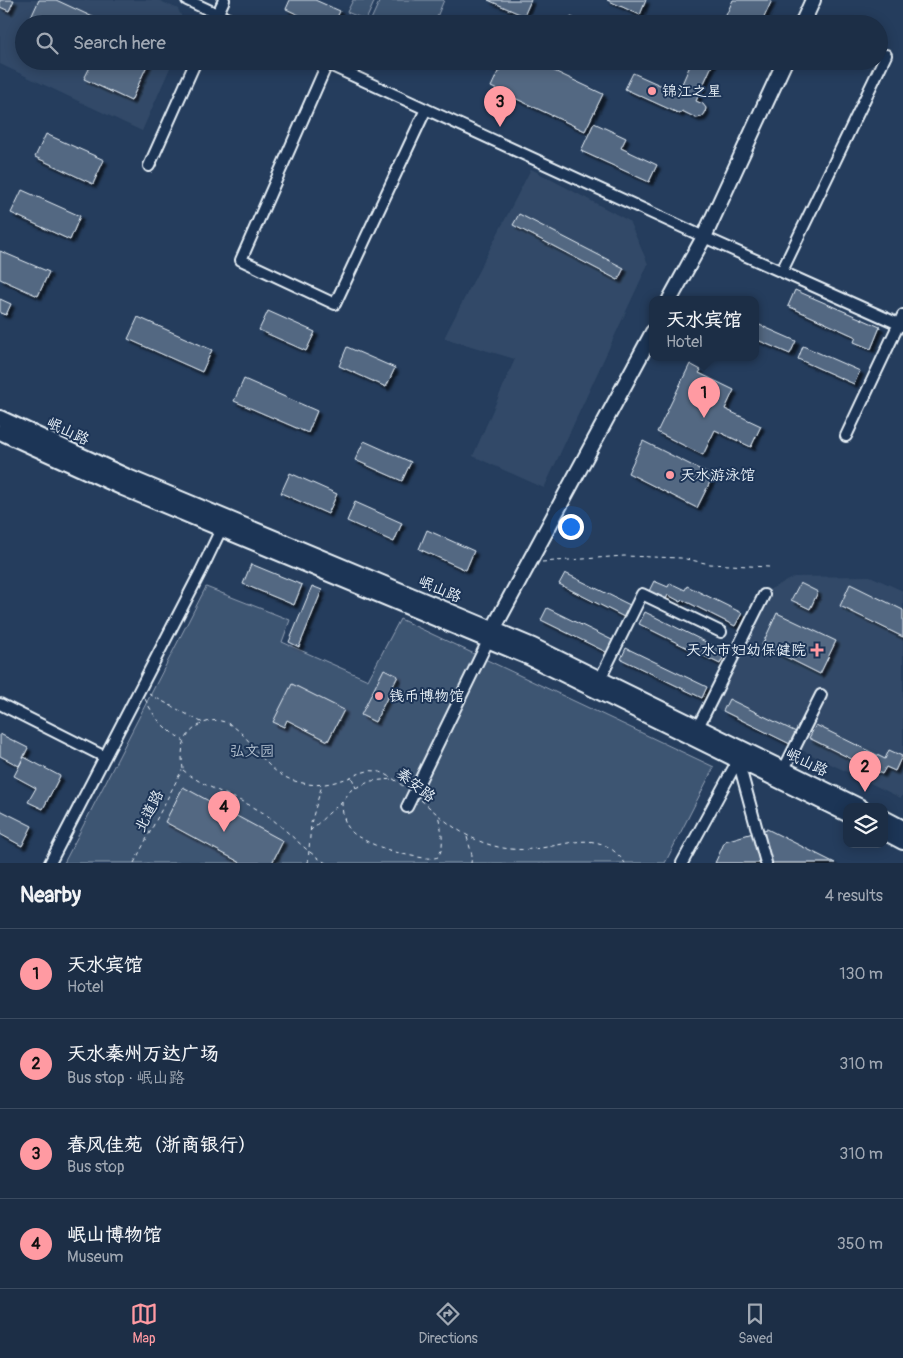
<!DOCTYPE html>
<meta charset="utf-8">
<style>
body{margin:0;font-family:Pangolin,"LXGW WenKai TC",sans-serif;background:#293a51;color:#f1f3f6}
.controls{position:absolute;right:15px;bottom:15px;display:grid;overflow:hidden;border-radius:10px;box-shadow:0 2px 12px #0003}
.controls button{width:45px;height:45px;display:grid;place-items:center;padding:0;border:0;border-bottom:1px solid #3a4a5f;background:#1c2e46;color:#f1f3f6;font:25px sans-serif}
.you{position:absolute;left:570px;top:526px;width:18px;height:18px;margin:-12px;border:4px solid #fff;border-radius:50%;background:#1a73e8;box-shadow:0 0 0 8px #1a73e833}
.badge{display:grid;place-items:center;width:32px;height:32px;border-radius:50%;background:#ff9aa2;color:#111;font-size:16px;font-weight:700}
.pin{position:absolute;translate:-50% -41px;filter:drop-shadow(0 1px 2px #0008)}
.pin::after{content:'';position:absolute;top:26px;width:18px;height:15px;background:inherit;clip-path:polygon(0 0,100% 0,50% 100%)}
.popup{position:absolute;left:649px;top:296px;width:110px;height:65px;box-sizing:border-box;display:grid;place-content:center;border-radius:10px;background:#1c2e46;filter:drop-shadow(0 1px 4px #0005);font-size:16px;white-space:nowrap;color:#a0a8b3}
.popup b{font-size:19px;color:#f1f3f6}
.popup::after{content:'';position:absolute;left:50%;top:100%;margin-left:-10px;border:10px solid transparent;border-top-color:#1c2e46}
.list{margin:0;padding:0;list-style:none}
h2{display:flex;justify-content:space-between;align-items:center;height:65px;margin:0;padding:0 20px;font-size:21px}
h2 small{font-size:16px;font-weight:400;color:#a0a8b3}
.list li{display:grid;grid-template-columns:32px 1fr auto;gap:15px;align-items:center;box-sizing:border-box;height:90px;padding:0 20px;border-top:1px solid #3a4a5f}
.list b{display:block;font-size:19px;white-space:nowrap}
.list p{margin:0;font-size:16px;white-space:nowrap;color:#a0a8b3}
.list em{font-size:16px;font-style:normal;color:#a0a8b3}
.icon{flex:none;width:28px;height:28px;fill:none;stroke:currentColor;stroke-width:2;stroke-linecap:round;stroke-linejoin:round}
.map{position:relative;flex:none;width:903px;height:863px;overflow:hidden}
.search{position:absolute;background:#1c2e46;box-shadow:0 2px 12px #0003;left:15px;right:15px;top:15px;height:55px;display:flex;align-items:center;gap:12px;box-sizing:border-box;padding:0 18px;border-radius:28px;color:#a0a8b3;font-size:19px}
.sheet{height:425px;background:#1c2e46}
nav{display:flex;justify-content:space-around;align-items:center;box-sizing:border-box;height:70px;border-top:1px solid #3a4a5f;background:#1c2e46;font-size:14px;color:#a0a8b3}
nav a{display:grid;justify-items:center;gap:2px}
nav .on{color:#ff9aa2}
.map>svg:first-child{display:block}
.built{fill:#334a68}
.green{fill:#3e5472;stroke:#93a2b5}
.building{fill:#536782;stroke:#e8f1f8;filter:url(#shadow)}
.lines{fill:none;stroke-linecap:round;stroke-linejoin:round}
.minor-casing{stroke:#e8f1f8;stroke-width:14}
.major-casing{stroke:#e8f1f8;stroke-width:18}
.path{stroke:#e8f1f8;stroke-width:1;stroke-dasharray:4 4;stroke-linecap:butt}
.minor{stroke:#1d3557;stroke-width:10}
.major{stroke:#1d3557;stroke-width:14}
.poi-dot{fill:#ff9aa2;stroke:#1d3557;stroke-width:2}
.labels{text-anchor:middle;stroke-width:4;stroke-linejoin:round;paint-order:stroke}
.poi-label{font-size:15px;fill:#e8f1f8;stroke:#1d3557;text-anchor:start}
.street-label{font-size:15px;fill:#e8f1f8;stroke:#1d3557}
.park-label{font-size:15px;fill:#b5c2d0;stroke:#1d3557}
</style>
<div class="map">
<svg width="903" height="863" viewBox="0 0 903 863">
<defs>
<filter id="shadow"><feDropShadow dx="3.5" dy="3.5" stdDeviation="1" flood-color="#0009"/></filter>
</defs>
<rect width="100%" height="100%" fill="#253d5d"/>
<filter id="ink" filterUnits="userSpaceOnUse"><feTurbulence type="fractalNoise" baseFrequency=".02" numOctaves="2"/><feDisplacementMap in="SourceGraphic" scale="10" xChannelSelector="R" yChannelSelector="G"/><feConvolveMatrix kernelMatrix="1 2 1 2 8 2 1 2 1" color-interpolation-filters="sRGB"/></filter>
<g filter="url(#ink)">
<path class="built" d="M 0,0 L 158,0 L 178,9 L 185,24 L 24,24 L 24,61 L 173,61 L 142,131 L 0,64 Z
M 531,169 L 629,221 L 648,264 L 544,488 L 473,456 L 515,359 L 444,338 Z
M 870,576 L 903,591 L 903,794 L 901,798 L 705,703 L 755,597 L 794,577 Z"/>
<path class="green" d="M 353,0 L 375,0 L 366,20 L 347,12 Z
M 380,0 L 444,0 L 434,24 L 369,24 Z
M 206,587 L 290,620 L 282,642 L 368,680 L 400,619 L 714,767 L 665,863 L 64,863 Z"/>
<path class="building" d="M 0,0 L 14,0 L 9,11 L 0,7 Z
M 39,0 L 56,0 L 108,24 L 28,24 Z
M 290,0 L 315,0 L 340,11 L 334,24 L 318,24 L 286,9 Z
M 488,0 L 531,0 L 524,16 Z
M 607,0 L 646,0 L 640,15 Z
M 733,0 L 772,0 L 761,24 L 722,24 Z
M 571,17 L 587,24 L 568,24 Z
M 93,61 L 149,61 L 131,101 L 84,79 Z
M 479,61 L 503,61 L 499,71 Z
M 503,61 L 533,61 L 603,94 L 585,131 L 491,87 Z
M 692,61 L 714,61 L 696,101 L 703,104 L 706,108 L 705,113 L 702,117 L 696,118 L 682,111 L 680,114 L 625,89 L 633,73 L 678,93 Z
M 594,123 L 626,138 L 621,148 L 657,165 L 649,182 L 581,151 Z
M 46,134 L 104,160 L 93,184 L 35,157 Z
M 22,190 L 80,216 L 70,240 L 11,213 Z
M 519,214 L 624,268 L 618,280 L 513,225 Z
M 0,251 L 49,272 L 38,296 L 0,279 Z
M 795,290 L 880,327 L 871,349 L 854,342 L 856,337 L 788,306 Z
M 0,299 L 11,304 L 6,315 L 0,313 Z
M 268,311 L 315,332 L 306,351 L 259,330 Z
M 138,317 L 212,350 L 202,372 L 128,339 Z
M 755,323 L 796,341 L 790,354 L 755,339 Z
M 803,346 L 860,371 L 854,384 L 798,359 Z
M 347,347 L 395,368 L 386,387 L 339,366 Z
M 690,364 L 701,370 L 699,373 L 734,390 L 725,409 L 761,426 L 751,447 L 715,430 L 703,455 L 657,432 Z
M 244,379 L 317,411 L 308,433 L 234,401 Z
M 364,441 L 411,462 L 402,481 L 355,460 Z
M 643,441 L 713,476 L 697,508 L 628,473 Z
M 290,473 L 337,494 L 328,514 L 281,493 Z
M 355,502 L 402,523 L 394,542 L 347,521 Z
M 427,530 L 474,551 L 466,570 L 419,549 Z
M 251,564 L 302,585 L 294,605 L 243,584 Z
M 565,573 L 632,606 L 626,618 L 559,584 Z
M 654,581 L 668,587 L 670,583 L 685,590 L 687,586 L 742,613 L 735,626 L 683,600 L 681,602 L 668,595 L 665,601 L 648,593 Z
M 800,583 L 818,592 L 810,609 L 791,600 Z
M 850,584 L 903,610 L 903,637 L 840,606 Z
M 312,586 L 322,590 L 299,647 L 289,642 Z
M 547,608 L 614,641 L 608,653 L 541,620 Z
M 645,612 L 726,652 L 720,664 L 639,624 Z
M 777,613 L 836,641 L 820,674 L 762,645 Z
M 626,648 L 707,687 L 702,698 L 621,659 Z
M 384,669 L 398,676 L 375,722 L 361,715 Z
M 292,684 L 344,710 L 328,741 L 287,720 L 284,727 L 273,722 Z
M 729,699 L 796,732 L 790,744 L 723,711 Z
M 816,725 L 885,759 L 889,750 L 902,756 L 895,771 L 886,767 L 882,774 L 809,738 Z
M 0,734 L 28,748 L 19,766 L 0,756 Z
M 24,757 L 60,776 L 43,809 L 28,802 L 36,788 L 14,776 Z
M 183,787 L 283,841 L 272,863 L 241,863 L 165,822 Z
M 0,810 L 32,826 L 22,846 L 0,834 Z
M 767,829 L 835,863 L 715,863 L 725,841 Z"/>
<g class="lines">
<defs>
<path id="minor" d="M 187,0 L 239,24
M 213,24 L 224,0
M 321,61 L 704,237 L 903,326
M 327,64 L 241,260 L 335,304 L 426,109
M 149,166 L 196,61
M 782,271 L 886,55
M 846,436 L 903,315
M 600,679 L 642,594 L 721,632
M 0,704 L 105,757
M 698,727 L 764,595
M 738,760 L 766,863
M 784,769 L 821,695
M 407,807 L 488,641
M 50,863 L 201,571 L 224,523
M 682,863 L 738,760"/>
<path id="major" d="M 802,24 L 813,0
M 670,299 L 704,237 L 785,61
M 0,418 L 128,477 L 533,646 L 861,807
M 0,432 L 123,488 L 528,657 L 847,814
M 490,635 L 653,332
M 884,818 L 903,828
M 884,832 L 903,842"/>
</defs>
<use href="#minor" class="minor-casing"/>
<use href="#major" class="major-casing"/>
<path class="path" d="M 542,562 L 624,556 L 681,558 L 710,564 L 769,567
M 149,694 L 203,723
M 145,699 C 157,722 162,726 184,741
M 183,769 C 181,753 181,739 195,728 C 229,704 248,743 267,763 C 277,774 290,781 303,783 C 318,787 334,783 348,778 C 359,774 368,768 380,772 C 390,775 398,783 406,788
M 183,770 C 207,790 239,797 265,814 C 287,829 303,850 326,863
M 352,778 L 356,788
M 421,800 C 447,823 467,841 503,848 C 515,850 528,850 541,848 C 574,843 601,830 625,863
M 342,802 C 342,813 344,823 351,831 C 363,845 424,863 438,857 C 446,845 441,828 438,815
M 310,831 L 329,813 L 342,802 L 351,790 L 371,781 L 393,779
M 467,837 L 472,855 L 471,863
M 134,863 L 182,770
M 308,863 L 311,823 L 322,785"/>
<use href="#minor" class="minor"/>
<use href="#major" class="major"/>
</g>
</g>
<g class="poi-dot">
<circle cx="652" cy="91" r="5"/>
<circle cx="670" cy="475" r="5"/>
<path d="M814.5 642.5h5v5h5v5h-5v5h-5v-5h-5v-5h5z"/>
<circle cx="379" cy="696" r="5"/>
</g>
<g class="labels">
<g class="poi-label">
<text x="662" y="96">锦江之星</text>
<text x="680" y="480">天水游泳馆</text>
<text x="806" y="655" text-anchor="end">天水市妇幼保健院</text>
<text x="389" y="701">钱币博物馆</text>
</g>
<g class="street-label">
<text transform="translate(68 431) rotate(25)" y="5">岷山路</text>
<text transform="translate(440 589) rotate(23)" y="5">岷山路</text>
<text transform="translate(807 762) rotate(26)" y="5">岷山路</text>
<text transform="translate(416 785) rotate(38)" y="5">秦安路</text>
<text transform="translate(149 811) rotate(-63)" y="5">北道路</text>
</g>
<g class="park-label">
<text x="252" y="756">弘文园</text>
</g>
</g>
</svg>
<div class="controls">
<button><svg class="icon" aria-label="layers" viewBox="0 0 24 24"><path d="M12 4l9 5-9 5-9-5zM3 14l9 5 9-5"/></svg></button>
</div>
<div class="you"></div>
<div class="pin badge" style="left:704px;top:418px">1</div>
<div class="popup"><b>天水宾馆</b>Hotel</div>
<div class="pin badge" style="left:865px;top:792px">2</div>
<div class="pin badge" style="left:500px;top:127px">3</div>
<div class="pin badge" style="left:224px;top:832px">4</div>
<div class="search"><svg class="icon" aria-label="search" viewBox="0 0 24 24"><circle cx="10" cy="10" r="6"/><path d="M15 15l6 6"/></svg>Search here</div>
</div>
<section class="sheet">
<h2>Nearby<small>4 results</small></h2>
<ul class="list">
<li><span class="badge">1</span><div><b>天水宾馆</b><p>Hotel</p></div><em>130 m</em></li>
<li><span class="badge">2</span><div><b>天水秦州万达广场</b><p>Bus stop · 岷山路</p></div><em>310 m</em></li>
<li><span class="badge">3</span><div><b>春风佳苑（浙商银行）</b><p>Bus stop</p></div><em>310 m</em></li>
<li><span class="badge">4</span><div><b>岷山博物馆</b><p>Museum</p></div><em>350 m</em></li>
</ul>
</section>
<nav>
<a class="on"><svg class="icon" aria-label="map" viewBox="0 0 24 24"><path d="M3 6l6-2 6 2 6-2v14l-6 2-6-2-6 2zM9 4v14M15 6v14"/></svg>Map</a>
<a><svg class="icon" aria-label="directions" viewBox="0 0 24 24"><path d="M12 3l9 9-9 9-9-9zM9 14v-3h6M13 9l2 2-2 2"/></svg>Directions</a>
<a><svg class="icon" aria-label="saved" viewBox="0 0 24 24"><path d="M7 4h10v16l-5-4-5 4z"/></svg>Saved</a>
</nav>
